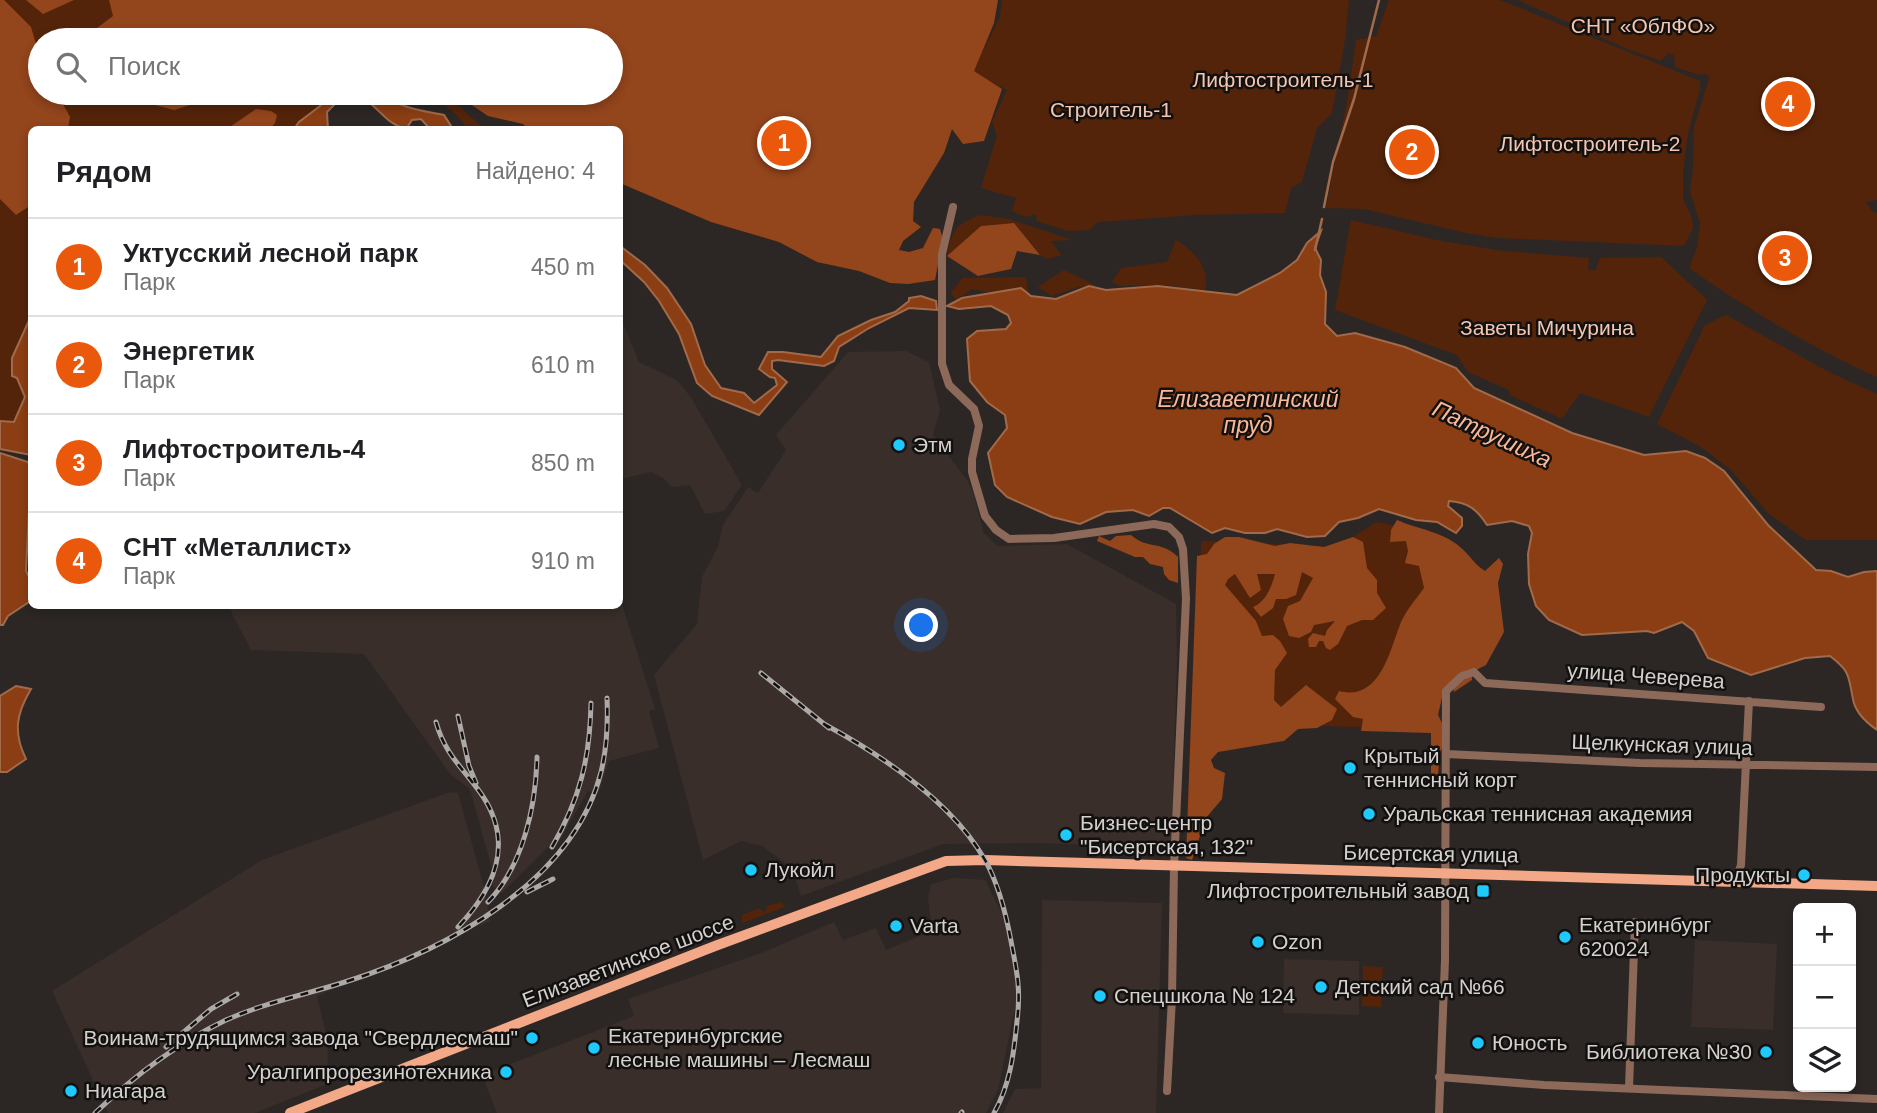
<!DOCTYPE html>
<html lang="ru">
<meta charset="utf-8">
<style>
body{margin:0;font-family:Helvetica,sans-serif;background:#f6f6f6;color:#202124}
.controls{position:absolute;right:21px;bottom:21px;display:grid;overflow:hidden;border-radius:10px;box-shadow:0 4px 10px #0003}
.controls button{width:63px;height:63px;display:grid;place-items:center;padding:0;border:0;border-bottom:2px solid #e0e0e0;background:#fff;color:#202124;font:35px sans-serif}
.you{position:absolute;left:922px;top:626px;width:24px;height:24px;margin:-18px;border:5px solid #fff;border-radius:50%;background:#1a73e8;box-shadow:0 0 0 10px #1a73e833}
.badge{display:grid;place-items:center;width:46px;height:46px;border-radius:50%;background:#ea580c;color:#fff;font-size:23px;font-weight:700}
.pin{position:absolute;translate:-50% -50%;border:4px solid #fff;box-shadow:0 2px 7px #0006}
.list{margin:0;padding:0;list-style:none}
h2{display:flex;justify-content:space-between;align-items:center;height:91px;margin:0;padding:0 28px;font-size:30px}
h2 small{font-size:23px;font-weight:400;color:#757577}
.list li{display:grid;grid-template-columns:46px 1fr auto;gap:21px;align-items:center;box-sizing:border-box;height:98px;padding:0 28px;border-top:2px solid #e0e0e0}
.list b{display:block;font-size:26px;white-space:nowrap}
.list p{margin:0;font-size:23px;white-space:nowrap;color:#757577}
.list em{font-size:23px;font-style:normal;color:#757577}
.icon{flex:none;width:38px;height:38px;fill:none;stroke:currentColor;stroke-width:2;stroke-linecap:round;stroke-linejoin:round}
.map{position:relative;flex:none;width:1877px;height:1113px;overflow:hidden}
.search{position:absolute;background:#fff;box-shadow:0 4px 10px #0003;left:28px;top:28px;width:595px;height:77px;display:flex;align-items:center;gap:18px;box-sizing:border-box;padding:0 24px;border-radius:38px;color:#757577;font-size:26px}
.panel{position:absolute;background:#fff;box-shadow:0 4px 10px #0003;left:28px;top:126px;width:595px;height:483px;border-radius:10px}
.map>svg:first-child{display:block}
.built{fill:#392e29}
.green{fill:#54240a}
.forest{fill:#93451c}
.water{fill:#8b3e13;stroke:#a16a4b;stroke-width:2}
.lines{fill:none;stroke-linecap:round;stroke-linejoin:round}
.stream{stroke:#a16a4b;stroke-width:2.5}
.minor{stroke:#8d6959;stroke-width:8}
.major{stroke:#f3a987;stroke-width:10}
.rail-casing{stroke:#ada9a7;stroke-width:5}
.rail{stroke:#131110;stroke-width:2.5;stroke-dasharray:8;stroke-linecap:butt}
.poi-dot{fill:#1ec9fd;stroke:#131110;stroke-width:2.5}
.labels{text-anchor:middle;stroke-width:5;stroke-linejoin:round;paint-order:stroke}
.park-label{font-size:21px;fill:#f3c6b2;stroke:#131110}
.poi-label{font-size:21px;fill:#d4d0ce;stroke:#131110;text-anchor:start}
.street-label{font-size:21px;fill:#d4d0ce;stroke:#131110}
.water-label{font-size:23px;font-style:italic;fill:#fab899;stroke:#131110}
</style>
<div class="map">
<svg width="1877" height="1113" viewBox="0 0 1877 1113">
<rect width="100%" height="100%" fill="#2c2725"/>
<path class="built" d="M 620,315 L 639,362 L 678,381 L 692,399 L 742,485 L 724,511 L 705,514 L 690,485 L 672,487 L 663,478 L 651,472 L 620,479 Z
M 906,351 L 929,362 L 940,410 L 933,435 L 967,480 L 974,494 L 983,532 L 998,546 L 1067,544 L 1176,604 L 1177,663 L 1171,848 L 1036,843 L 943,844 L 801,896 L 794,873 L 788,865 L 762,846 L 741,841 L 703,860 L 654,675 L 697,624 L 702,577 L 718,546 L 723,525 L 748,487 L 758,493 L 786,450 L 776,435 L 848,352 Z
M 620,598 L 655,709 L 649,711 L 659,748 L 609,761 L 598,794 L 588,791 L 555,848 L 550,845 L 502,893 L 488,883 L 492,869 L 470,789 L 451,775 L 364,654 L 251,650 L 228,606 L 620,606 Z
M 450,792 L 458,793 L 484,887 L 490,921 L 317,996 L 328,1042 L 327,1084 L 255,1113 L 108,1113 L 52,991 L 262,860 Z
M 954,878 L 985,880 L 1004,918 L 1018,994 L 998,1090 L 986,1113 L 497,1113 L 482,1075 L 634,1016 L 628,999 L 764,952 L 834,922 L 843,940 L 876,928 L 886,950 L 932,931 L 928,897 L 931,884 Z
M 1042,900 L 1162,903 L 1156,1113 L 1003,1113 L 1015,1089 L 1041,1088 Z
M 1695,940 L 1777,944 L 1773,1030 L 1691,1027 Z
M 1284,959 L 1359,961 L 1359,1015 L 1283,1013 Z"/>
<path class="green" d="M 0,0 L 998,0 L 994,23 L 983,52 L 1000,17 L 1002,0 L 1349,0 L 1345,40 L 1332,113 L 1317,128 L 1302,182 L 1291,188 L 1285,213 L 1196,215 L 1098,222 L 1090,230 L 1068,231 L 1037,221 L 1035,214 L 1026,217 L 1012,211 L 1016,198 L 981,188 L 997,136 L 992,122 L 1007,90 L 990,81 L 1002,89 L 984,141 L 963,144 L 952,129 L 944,153 L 914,202 L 913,221 L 921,227 L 903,241 L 899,250 L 909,252 L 923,248 L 933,228 L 940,229 L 935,280 L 908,284 L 890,283 L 859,271 L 817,262 L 779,242 L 711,222 L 620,183 L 620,130 L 528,129 L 523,124 L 488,116 L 454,93 L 611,93 L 611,40 L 394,40 L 381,33 L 361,40 L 40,40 L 40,93 L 328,93 L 320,106 L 299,122 L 294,129 L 32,130 L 31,316 L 12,358 L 12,376 L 17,378 L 25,397 L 14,422 L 0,421 Z
M 1389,0 L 1500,0 L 1700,81 L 1700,89 L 1688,133 L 1683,170 L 1683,199 L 1692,218 L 1693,228 L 1684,246 L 1498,238 L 1466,233 L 1364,209 L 1326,208 L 1348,97 L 1356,40 L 1376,36 Z
M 1518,0 L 1877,0 L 1877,200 L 1866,202 L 1872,211 L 1877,213 L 1877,377 C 1808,346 1751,311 1689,268 L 1697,248 L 1700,223 L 1690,192 L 1693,170 L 1694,127 L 1709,78 L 1706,74 L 1699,75 L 1675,67 L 1674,55 L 1668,53 L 1661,61 L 1625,48 Z
M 406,93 L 445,93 L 484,129 L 467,129 C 464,120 443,102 433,99 C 422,96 420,101 406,93 Z
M 980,215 L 1009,219 L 1072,240 L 1051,241 L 1061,255 L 1047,259 L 1040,255 L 1014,223 L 981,226 L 947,256 C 952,229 955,225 980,215 Z
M 1351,220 L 1436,240 L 1503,251 L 1589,258 L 1588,269 L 1595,271 L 1600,258 L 1661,257 L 1707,300 L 1649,417 L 1580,393 L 1562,419 L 1510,395 L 1509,390 L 1468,372 L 1457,355 L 1335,310 Z
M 1176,240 C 1193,250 1211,268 1205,290 L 1164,285 L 1119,286 L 1112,282 L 1121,268 L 1167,262 Z
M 1064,270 L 1097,286 L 1078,287 L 1052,296 L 1038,287 Z
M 1026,277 L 1028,291 L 1013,288 L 997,296 L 988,292 L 972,289 L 956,300 L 951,293 L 962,278 Z
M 1726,315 L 1827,371 L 1877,394 L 1877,540 L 1806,540 L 1769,514 L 1731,470 L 1701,447 L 1657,424 L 1705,325 Z
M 1376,522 L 1439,535 L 1450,546 L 1432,730 L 1196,721 L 1201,541 L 1338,547 Z
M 781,902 L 785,907 L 742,923 L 742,915 L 760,908 L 763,912 L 767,910 L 766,906 Z
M 1363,966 L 1383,967 L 1381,1007 L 1362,1006 Z"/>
<path class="forest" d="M 0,0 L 4,0 L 31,27 L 40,58 L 40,93 L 57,93 L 70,117 L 68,129 L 32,130 L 31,205 L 16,215 L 0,199 Z
M 26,0 L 74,0 L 43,14 Z
M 109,0 L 998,0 L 994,23 L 974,71 L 1002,89 L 984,141 L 963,144 L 952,129 L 944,153 L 914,202 L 913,221 L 921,227 L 903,241 L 899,250 L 909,252 L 923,248 L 933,228 L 940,229 L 943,239 L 935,280 L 908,284 L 890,283 L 859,271 L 817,262 L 779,242 L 711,222 L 620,183 L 620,130 L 528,129 L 523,124 L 488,116 L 454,93 L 611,93 L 611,40 L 394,40 L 381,33 L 361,40 L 81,40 L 113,16 Z
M 109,93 L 261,93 L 264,102 L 213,98 L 174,110 Z
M 256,109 L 271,111 L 277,115 L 275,123 L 270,129 L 227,129 Z
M 1014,223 L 1040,255 L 1017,251 L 1011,269 L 978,276 L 947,256 L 981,226 Z
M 1397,520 C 1417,529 1444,532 1460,547 C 1470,555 1474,564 1485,571 L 1499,558 L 1503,564 L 1498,583 L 1504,632 L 1486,665 L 1472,672 L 1472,680 L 1454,692 L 1453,687 L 1444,689 L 1438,715 L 1442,723 L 1442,748 L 1439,754 L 1438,783 L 1431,782 L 1431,733 L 1361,731 L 1363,719 L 1353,717 L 1335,699 L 1339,691 C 1382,702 1390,647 1402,620 C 1407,609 1417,598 1424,588 L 1419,566 L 1405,563 L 1408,551 L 1406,541 L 1390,542 L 1391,530 Z
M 1131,535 C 1148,550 1161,540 1178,557 L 1178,583 L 1169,580 L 1164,574 L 1163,567 L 1150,564 L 1143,557 L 1135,557 L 1097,541 L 1099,536 L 1110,541 L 1116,536 Z
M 1225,537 L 1239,537 L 1275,546 L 1290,543 L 1324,547 L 1353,537 L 1363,542 L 1367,568 L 1377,580 L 1377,593 L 1386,608 L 1373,620 L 1362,620 L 1347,626 L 1338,644 L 1330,650 L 1326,648 L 1323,641 L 1319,641 L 1316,647 L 1309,647 L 1308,639 L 1313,633 L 1325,636 L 1327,630 L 1335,621 L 1314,625 L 1311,632 L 1299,638 L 1289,636 L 1283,619 L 1288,606 L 1300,601 L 1313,578 L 1302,572 L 1296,595 L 1286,599 L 1276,599 L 1273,608 L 1261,617 L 1253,607 C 1266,601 1271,588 1275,574 L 1257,574 L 1261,590 L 1250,598 L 1235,574 L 1228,579 L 1225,585 L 1256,621 L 1262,636 L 1273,635 L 1280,641 L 1287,653 L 1275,670 L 1274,700 L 1281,707 L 1306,685 L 1337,709 L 1332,720 L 1317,728 L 1298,729 L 1284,741 L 1218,752 L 1211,760 L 1214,768 L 1225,773 L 1222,799 L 1206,818 L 1192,860 L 1186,858 L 1197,556 L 1207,554 L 1214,544 Z"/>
<path class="water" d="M 328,93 L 346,93 L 327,112 L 328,129 L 294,129 L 299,122 L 320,106 Z
M 349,93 L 387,93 C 396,109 427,111 444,115 L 453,129 L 430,129 L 421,119 L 412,120 L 406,129 C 381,123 375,97 349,93 Z
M 1321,231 L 1315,248 L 1321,260 L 1320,275 L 1326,292 L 1325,324 L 1337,336 L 1355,333 L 1405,347 L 1456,368 L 1474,388 L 1572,433 L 1644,455 L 1686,451 L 1705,458 L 1724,471 L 1768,525 L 1816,570 L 1831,571 L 1848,577 L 1864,572 L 1877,571 L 1877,730 C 1867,723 1855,712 1853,699 C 1848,676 1851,672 1830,656 L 1805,658 L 1751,675 L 1708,658 L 1694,631 L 1682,622 L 1654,633 L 1647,631 L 1582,635 L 1549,620 L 1536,606 L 1529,584 L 1528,554 L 1532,533 L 1529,526 L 1512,521 L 1487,525 C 1477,509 1467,502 1449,501 L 1448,506 L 1462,518 L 1462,526 L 1456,533 L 1437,522 L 1416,520 L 1379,509 L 1358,518 L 1339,522 L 1325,536 L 1307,537 L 1277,529 L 1265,533 L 1245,533 L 1225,528 L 1212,533 L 1170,508 L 1163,508 L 1149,516 L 1133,510 L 1106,512 L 1080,524 L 1052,517 L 1007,497 L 995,485 L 988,453 L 1007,428 L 1005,415 L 987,402 L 970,381 L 967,339 L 977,331 L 1006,329 L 1011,323 L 1008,315 L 991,306 L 959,309 L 947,306 L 962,298 L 1021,288 L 1031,296 L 1056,299 L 1089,286 L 1106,290 L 1158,286 L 1237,295 L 1280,273 L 1297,260 L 1307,243 Z
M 620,246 L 645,265 L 667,288 L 691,324 L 705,365 L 721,388 L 744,393 L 754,403 L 777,385 L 775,378 L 770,377 L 759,369 L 768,352 L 783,352 L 821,357 L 838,336 L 871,320 L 895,312 L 909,301 L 909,298 L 921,296 L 936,301 L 937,310 L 909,308 L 869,328 L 839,347 L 834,361 L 824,366 L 778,360 L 772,361 L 772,369 L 787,382 L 759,415 L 712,396 L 697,383 L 679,334 L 659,301 L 644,282 L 620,260 Z
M 31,316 L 31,455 L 0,449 L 0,421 L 14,422 L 25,397 L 17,378 L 12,376 L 12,358 Z
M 0,453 L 28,462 L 31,468 L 26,571 L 31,581 L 32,600 L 8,616 L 3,625 L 0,625 Z
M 16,686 L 31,689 C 16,714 13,733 26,759 L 7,772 L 0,772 L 0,696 Z"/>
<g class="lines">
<path class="stream" d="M 1324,207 L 1333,162 L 1354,99 L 1379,0
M 1315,250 L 1322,219"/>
<path class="minor" d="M 953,207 L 942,254 L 942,364 L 949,385 L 974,409 L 979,426 L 972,459 L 972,472 L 985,516 L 996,530 L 1009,539 L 1054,538 L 1154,524 L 1169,527 L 1179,537 L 1183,549 L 1186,599 L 1174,867 L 1172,998 L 1167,1091
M 1446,754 L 1640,763 L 1877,767
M 1735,882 L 1741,865 L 1749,701
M 1439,1077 L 1544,1085 L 1877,1099
M 1629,1088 L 1635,922
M 1439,1113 L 1445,960 L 1446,691 L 1462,676 L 1474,672 L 1485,683 L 1821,707"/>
<path class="major" d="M 290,1113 L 715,946 L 946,861 L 985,860 L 1877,886"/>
<defs>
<path id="rail" d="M 761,673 L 829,728
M 458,716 L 469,766 L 476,783
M 436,722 C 445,755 464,769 482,795 C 515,844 494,889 458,927
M 824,724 C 881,755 952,802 985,860 C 999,885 1006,914 1011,941 C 1017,972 1021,989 1017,1021 C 1014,1053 1010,1085 994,1113
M 552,847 C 580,799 590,758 591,703
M 527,892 L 553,879
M 488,902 C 523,866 536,806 537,757
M 166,1047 L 211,1009 L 237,994
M 95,1113 C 133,1077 176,1044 224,1021 C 263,1003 304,995 345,982 C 444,951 574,882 601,772 C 607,748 608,723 607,698
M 961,1113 L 962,1112"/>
</defs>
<use href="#rail" class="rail-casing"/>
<use href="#rail" class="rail"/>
</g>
<g class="poi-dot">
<circle cx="899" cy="445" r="7"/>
<circle cx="1350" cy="768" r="7"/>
<circle cx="1369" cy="814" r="7"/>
<circle cx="1066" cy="835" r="7"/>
<circle cx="751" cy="870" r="7"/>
<circle cx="1804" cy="875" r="7"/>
<rect x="1476" y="884" width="14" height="14" rx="3.5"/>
<circle cx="896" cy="926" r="7"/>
<circle cx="1565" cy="937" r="7"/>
<circle cx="1258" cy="942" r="7"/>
<circle cx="1321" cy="987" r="7"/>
<circle cx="1100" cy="996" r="7"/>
<circle cx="532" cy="1038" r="7"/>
<circle cx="1478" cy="1043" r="7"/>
<circle cx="594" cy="1048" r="7"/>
<circle cx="1766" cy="1052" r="7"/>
<circle cx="506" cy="1072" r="7"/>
<circle cx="71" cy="1091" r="7"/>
</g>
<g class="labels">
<g class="park-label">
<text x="1643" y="33">СНТ «ОблФО»</text>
<text x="1283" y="87">Лифтостроитель-1</text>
<text x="1111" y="117">Строитель-1</text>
<text x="1590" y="151">Лифтостроитель-2</text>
<text x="1547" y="335">Заветы Мичурина</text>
</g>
<g class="poi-label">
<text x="913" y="452">Этм</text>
<text x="1364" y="763">Крытый<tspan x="1364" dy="24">теннисный корт</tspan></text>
<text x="1383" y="821">Уральская теннисная академия</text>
<text x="1080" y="830">Бизнес-центр<tspan x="1080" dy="24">"Бисертская, 132"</tspan></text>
<text x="765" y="877">Лукойл</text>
<text x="1790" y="882" text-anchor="end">Продукты</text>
<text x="1469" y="898" text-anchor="end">Лифтостроительный завод</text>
<text x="1579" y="932">Екатеринбург<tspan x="1579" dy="24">620024</tspan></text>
<text x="910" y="933">Varta</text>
<text x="1272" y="949">Ozon</text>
<text x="1335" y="994">Детский сад №66</text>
<text x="1114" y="1003">Спецшкола № 124</text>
<text x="608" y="1043">Екатеринбургские<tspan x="608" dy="24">лесные машины – Лесмаш</tspan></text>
<text x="518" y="1045" text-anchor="end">Воинам-трудящимся завода "Свердлесмаш"</text>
<text x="1492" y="1050">Юность</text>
<text x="1752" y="1059" text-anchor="end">Библиотека №30</text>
<text x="492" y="1079" text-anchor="end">Уралгипрорезинотехника</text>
<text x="85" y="1098">Ниагара</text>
</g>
<g class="street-label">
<text transform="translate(1646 676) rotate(4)" y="7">улица Чеверева</text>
<text transform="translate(1662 745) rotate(2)" y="7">Щелкунская улица</text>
<text transform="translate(1431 854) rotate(1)" y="7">Бисертская улица</text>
<text transform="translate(628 961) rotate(-21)" y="7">Елизаветинское шоссе</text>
</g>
<g class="water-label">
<text x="1248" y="407">Елизаветинский<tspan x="1248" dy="26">пруд</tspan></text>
<text transform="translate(1492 434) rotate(25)" y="8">Патрушиха</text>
</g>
</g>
</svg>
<div class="controls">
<button>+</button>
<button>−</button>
<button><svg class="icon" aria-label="layers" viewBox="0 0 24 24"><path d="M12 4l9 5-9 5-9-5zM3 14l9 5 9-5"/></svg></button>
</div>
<div class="you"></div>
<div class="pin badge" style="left:784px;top:143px">1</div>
<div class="pin badge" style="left:1412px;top:152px">2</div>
<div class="pin badge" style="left:1785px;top:258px">3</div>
<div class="pin badge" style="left:1788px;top:104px">4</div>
<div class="search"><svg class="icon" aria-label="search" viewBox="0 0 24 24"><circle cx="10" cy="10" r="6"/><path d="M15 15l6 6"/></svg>Поиск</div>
<section class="panel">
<h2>Рядом<small>Найдено: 4</small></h2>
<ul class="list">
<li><span class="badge">1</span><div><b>Уктусский лесной парк</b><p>Парк</p></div><em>450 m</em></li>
<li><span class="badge">2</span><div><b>Энергетик</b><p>Парк</p></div><em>610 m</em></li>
<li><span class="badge">3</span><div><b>Лифтостроитель-4</b><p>Парк</p></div><em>850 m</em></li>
<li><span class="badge">4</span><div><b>СНТ «Металлист»</b><p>Парк</p></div><em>910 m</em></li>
</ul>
</section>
</div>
